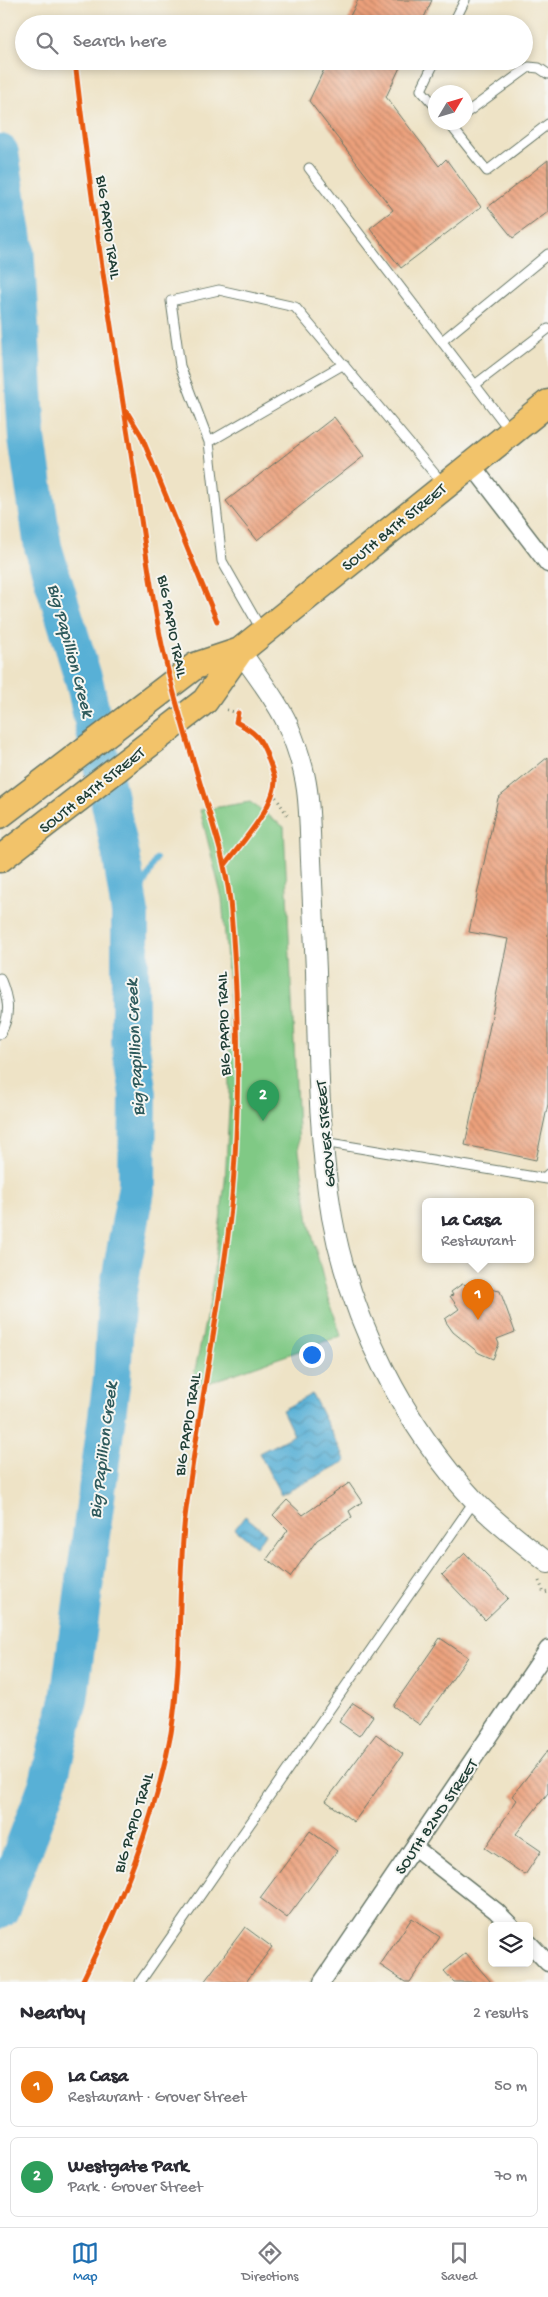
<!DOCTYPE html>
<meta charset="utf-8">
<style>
body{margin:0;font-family:"Gochi Hand",sans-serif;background:#f7f7f7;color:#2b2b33}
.controls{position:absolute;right:15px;bottom:15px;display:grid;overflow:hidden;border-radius:8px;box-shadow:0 2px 8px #0003}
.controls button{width:45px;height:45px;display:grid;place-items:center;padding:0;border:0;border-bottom:1px solid #e1e1e2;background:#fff;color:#2b2b33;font:25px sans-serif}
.compass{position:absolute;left:428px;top:85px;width:45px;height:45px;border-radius:50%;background:#fff;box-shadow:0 2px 8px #0003;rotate:52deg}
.you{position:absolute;left:311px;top:1354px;width:18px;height:18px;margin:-12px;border:4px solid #fff;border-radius:50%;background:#1a73e8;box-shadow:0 0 0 8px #1a73e833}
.badge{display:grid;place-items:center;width:32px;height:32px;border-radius:50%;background:#1f6fb2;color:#fff;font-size:16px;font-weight:700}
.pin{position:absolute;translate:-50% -41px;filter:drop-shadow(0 1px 2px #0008)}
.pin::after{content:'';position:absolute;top:26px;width:18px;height:15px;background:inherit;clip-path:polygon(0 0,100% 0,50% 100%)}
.popup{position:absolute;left:422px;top:1198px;width:112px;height:65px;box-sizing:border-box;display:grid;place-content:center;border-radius:8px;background:#fff;filter:drop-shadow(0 1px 4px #0005);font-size:16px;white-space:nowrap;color:#7c7c81}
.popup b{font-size:19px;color:#2b2b33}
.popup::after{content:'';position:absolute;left:50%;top:100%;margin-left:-10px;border:10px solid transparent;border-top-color:#fff}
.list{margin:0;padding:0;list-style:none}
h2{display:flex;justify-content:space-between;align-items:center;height:65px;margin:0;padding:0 20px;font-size:21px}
h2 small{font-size:16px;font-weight:400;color:#7c7c81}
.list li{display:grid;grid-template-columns:32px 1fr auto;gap:15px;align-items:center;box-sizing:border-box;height:80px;margin:0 10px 10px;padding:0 10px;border:1px solid #e1e1e2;border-radius:8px}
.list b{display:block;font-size:19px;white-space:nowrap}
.list p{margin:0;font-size:16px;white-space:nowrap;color:#7c7c81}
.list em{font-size:16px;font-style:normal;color:#7c7c81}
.icon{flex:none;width:28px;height:28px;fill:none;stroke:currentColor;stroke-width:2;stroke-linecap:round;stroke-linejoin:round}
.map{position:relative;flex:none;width:548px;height:1982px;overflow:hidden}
.search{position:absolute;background:#fff;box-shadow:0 2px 8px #0003;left:15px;right:15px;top:15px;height:55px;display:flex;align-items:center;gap:12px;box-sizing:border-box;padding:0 18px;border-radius:28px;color:#7c7c81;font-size:19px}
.sheet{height:245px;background:#fff}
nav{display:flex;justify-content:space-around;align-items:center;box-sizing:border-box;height:70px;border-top:1px solid #e1e1e2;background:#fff;font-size:14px;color:#7c7c81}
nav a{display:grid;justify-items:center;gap:2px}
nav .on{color:#1f6fb2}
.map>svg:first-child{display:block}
.green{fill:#80c985;stroke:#50835c}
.water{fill:url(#water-waves);stroke:#3c7685}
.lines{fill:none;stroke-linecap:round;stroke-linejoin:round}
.stream{stroke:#59b0d6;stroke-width:6}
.river{stroke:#59b0d6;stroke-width:38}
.building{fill:url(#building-back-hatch)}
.service-casing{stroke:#677767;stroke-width:11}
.minor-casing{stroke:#677767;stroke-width:19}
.tertiary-casing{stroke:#677767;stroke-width:22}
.primary-casing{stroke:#677767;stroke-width:29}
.path{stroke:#677767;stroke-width:3;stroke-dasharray:1 4;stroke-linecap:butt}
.service{stroke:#fff;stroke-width:9}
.minor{stroke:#fff;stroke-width:16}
.tertiary{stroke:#fff;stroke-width:20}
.primary{stroke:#f2c36a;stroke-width:26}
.cycleway-casing{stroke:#f6f6f2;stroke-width:8}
.cycleway{stroke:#e8590c;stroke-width:5}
.labels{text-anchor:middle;stroke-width:4;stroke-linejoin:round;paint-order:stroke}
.street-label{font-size:16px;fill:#1f3d34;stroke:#f6f6f2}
.water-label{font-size:18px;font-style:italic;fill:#2e5a5c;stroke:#f6f6f2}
</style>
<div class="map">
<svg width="548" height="1982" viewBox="0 0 548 1982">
<defs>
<pattern id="water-waves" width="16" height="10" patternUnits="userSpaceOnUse" patternTransform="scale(1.25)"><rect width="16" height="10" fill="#59b0d6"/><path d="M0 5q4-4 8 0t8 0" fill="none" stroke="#4990ae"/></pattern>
<pattern id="building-back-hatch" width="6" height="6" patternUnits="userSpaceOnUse" patternTransform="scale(1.25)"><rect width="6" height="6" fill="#eca07b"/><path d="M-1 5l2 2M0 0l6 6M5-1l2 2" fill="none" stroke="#bf8466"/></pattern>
</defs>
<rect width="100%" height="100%" fill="#f6f6f2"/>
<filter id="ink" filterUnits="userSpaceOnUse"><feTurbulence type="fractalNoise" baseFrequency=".02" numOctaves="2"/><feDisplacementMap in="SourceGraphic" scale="10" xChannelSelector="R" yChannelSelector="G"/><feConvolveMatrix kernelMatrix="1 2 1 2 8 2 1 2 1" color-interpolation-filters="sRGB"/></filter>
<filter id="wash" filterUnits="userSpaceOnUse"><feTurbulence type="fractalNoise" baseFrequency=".0096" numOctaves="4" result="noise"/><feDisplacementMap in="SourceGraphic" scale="20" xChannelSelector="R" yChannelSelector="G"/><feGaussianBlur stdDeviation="1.12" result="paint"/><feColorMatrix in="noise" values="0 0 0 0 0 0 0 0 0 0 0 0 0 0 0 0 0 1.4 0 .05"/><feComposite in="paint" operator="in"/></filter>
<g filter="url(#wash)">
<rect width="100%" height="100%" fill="#eee3c6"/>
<path class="green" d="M 250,802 L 284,827 L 299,1151 L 309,1222 L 325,1286 L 341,1336 L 191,1389 L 211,1294 L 225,1181 L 230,1091 L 229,986 L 222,898 L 200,810 Z"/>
<path class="water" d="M 312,1394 L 346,1461 L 281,1495 L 259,1453 L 294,1435 L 282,1410 Z
M 245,1516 L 266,1533 L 256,1546 L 235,1529 Z"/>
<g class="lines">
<path class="stream" d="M 130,913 L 156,859"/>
<path class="river" d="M 0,153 L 15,246 L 27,438 L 43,547 L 85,684 L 122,860 L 130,913 L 130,1042 L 138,1094 L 137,1185 L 116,1303 L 112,1378 L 69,1700 L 48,1783 L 0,1910"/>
</g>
<g id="blocks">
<path class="building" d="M 358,0 L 432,0 L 421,24 L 346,24 Z
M 328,61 L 403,61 L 386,97 L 439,166 L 446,159 L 481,207 L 401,268 L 370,228 L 393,210 L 309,101 Z
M 548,160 L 548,212 L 513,238 L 488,207 Z
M 334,417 L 364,456 L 257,540 L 226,501 Z
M 548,757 L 548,1104 L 536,1160 L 465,1145 L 508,939 L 469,932 L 498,798 Z
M 462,1284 L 500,1291 L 515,1332 L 497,1339 L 499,1344 L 493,1359 L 479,1353 L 453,1332 L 446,1322 L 445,1319 L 459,1309 L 450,1296 L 453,1295 L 451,1292 Z
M 349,1483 L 362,1502 L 349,1511 L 352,1517 L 317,1540 L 290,1577 L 267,1559 L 288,1530 L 273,1515 L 287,1500 L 303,1515 Z
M 465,1553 L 508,1598 L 485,1620 L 442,1575 Z
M 440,1638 L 468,1657 L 420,1725 L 393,1706 Z
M 353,1703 L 373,1716 L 359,1736 L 339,1722 Z
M 376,1734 L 403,1754 L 354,1822 L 326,1801 Z
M 548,1750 L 548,1793 L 516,1834 L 541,1851 L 525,1875 L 485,1848 L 517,1800 L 512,1796 Z
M 310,1831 L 337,1851 L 287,1918 L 260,1898 Z
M 412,1918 L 440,1937 L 410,1982 L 405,1982 L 380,1965 Z
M 245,1927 L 272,1947 L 246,1982 L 204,1982 Z
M 466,1953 L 491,1982 L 454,1982 L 444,1971 Z"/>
</g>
</g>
<g filter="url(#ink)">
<use href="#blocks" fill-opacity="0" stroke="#677767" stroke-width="1"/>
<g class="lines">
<defs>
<path id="service" d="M 453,24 L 465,0
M 435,61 L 421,90 L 436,107
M 466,113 L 529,67 L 539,68 L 548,74
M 448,122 L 487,171 L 548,124
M 309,168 L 511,432
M 442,341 L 548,254
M 476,384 L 548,329
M 209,442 L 344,364
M 262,631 L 222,561 L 209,442 L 180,366 L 171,301 L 219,290 L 295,307 L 444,485
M 0,978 C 8,998 12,1014 0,1034
M 323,1142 L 547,1179 L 548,1174
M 140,1982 L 475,1500"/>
<path id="minor" d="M 471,464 L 548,564
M 414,1847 L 496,1911 L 511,1926
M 529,1943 L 548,1963
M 322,1982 L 548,1649"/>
<path id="tertiary" d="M 240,651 C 255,673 276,699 287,723 C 296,744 304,767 307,790 C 310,813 310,837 311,860 C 313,897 314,934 316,971 C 318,1052 318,1136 332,1217 C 350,1318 404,1426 475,1501 C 497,1524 523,1543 548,1563"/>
<path id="primary" d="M 0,815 L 195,666 L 240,651
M 0,859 L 205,701 L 240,651 L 548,403"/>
</defs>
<use href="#service" class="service-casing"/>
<use href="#minor" class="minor-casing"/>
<use href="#tertiary" class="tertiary-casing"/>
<use href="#primary" class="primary-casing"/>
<path class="path" d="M 227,710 L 238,713
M 273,793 L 288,816
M 539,1581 L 544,1593 L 548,1592"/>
<use href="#service" class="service"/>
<use href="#minor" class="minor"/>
<use href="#tertiary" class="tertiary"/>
<use href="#primary" class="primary"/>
<defs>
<path id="cycleway" d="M 75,61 C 90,195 111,328 132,460 C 142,522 149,584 162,645 C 173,696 189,747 204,796 C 215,831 226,865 230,901 C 240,1009 241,1128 228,1235 C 216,1329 197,1423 185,1517 C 177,1589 183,1661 171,1733 C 155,1821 121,1902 82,1982
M 127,412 L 141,435 L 217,621
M 225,865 C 241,843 275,807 275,780 C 274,773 270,764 268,758 C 261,738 255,732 236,722 L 238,713"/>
</defs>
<use href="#cycleway" class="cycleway-casing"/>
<use href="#cycleway" class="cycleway"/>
</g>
</g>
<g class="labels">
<g class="street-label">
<text transform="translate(110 227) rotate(82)" y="6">BIG PAPIO TRAIL</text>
<text transform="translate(393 526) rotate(-39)" y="6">SOUTH 84TH STREET</text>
<text transform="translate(174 626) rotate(79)" y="6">BIG PAPIO TRAIL</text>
<text transform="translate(91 789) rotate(-38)" y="6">SOUTH 84TH STREET</text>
<text transform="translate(222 1024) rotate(-92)" y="6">BIG PAPIO TRAIL</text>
<text transform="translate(324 1134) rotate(-95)" y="6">GROVER STREET</text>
<text transform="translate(186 1424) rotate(-81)" y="6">BIG PAPIO TRAIL</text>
<text transform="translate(435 1816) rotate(-56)" y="6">SOUTH 82ND STREET</text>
<text transform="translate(132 1822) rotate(-73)" y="6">BIG PAPIO TRAIL</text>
</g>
<g class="water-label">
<text transform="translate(72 650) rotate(75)" y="6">Big Papillion Creek</text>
<text transform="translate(134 1048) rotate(-93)" y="6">Big Papillion Creek</text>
<text transform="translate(102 1450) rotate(-83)" y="6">Big Papillion Creek</text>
</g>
</g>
</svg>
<div class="controls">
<button><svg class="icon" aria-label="layers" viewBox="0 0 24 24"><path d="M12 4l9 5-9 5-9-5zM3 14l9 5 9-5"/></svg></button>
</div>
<svg class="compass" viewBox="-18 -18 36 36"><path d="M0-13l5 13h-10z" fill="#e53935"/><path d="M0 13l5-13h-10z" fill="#7c7c81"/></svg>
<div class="you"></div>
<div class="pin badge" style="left:478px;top:1320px;background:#e8710a">1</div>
<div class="popup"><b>La Casa</b>Restaurant</div>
<div class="pin badge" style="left:263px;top:1121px;background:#2e9e5b">2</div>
<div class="search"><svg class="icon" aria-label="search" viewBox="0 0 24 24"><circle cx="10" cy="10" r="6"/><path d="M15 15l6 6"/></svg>Search here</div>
</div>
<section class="sheet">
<h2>Nearby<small>2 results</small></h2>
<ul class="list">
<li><span class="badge" style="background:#e8710a">1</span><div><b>La Casa</b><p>Restaurant · Grover Street</p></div><em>50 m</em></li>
<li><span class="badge" style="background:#2e9e5b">2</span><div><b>Westgate Park</b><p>Park · Grover Street</p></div><em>70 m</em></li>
</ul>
</section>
<nav>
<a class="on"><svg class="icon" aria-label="map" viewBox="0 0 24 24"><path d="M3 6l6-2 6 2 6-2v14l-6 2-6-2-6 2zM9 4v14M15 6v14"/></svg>Map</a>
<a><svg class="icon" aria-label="directions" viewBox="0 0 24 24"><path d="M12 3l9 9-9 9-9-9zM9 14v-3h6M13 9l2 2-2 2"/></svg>Directions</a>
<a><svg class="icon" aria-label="saved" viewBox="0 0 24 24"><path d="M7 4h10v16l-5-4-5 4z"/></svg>Saved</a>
</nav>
